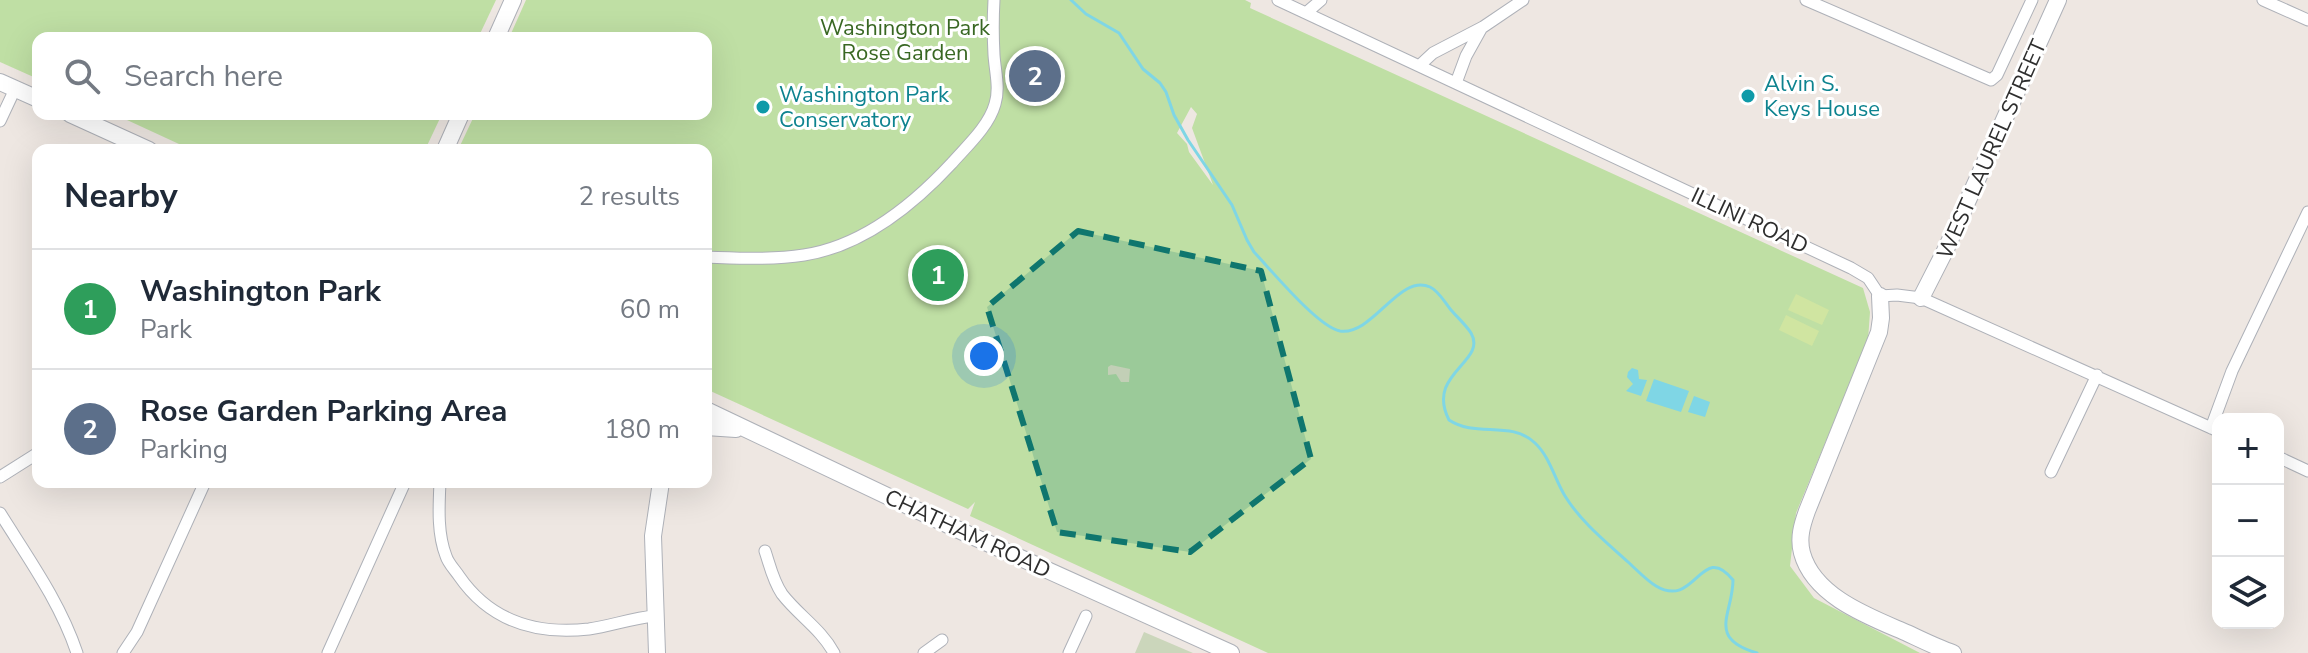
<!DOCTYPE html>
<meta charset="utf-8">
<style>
body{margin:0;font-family:"Nunito Sans",sans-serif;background:#f2f2f3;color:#1f2937}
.controls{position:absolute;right:24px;bottom:24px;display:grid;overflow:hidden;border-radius:16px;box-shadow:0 8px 32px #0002}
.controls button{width:72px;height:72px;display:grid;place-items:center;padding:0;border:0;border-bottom:2px solid #e0e1e3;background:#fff;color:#1f2937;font:40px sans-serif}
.you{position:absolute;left:984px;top:356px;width:28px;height:28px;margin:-20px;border:6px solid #fff;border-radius:50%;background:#1a73e8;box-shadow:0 0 0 12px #1a73e833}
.badge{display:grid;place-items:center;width:52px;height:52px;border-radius:50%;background:#5280eb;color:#fff;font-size:26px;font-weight:700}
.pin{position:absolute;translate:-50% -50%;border:4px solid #fff;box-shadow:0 2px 8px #0006}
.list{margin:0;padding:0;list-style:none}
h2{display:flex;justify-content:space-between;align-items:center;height:104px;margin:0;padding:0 32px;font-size:34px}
h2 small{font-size:26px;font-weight:400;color:#747a83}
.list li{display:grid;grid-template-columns:52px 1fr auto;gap:24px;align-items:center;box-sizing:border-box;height:120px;padding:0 32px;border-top:2px solid #e0e1e3}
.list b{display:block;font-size:30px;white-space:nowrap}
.list p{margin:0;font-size:26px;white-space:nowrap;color:#747a83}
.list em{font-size:26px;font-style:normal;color:#747a83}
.icon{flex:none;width:44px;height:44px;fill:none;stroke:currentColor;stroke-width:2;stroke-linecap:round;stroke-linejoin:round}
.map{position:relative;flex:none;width:2308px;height:653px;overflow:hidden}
.search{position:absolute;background:#fff;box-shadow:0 8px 32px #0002;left:32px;top:32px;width:680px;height:88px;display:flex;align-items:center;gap:20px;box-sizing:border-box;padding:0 28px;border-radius:16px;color:#747a83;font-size:30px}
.panel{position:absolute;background:#fff;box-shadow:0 8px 32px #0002;left:32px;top:144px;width:680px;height:344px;border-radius:16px}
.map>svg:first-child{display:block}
.green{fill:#bfdfa4;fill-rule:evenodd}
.sand{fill:#efe5c9}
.cemetery{fill:#cbd6bb}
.pitch{fill:#d0e5a1}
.water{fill:#7fd6e5}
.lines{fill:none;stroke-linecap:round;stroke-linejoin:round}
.stream{stroke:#7fd6e5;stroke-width:3}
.street-casing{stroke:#aeb1b8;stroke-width:13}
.secondary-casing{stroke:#aeb1b8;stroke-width:18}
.street{stroke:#fff;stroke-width:11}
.secondary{stroke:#fff;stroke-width:16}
.marked{fill:#0f766e;fill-opacity:0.2;stroke:#0f766e;stroke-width:6;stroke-dasharray:16 10;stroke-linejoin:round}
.culture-dot{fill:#0f9aa8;stroke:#fff;stroke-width:3}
.labels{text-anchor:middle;stroke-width:6;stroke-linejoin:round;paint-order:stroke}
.park-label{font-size:22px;fill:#386722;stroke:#fff}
.culture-label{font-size:22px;fill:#0d838f;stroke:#fff;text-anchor:start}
.street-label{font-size:22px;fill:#2e2e2e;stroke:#fff}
</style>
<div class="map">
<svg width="2308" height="653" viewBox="0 0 2308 653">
<rect width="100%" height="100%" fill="#eee7e2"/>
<path class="green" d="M 0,0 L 496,0 L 478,38 L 38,38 L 38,79 L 0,62 Z
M 526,0 L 1245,0 L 1251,3 L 1250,8 L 1863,288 L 1870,312 L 1868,340 L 1796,513 L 1790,566 L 1814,598 L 1920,653 L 1268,653 L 970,516 L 975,502 L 968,509 L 706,389 L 706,150 L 458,150 L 475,114 L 706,114 L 706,38 L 509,38 ZM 1191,107 L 1197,114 L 1192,128 L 1213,185 L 1189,152 L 1187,144 L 1177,133 Z
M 114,114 L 442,114 L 425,150 L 192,150 Z"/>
<path class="sand" d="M 1111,365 L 1130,369 L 1129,382 L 1121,382 L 1116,374 L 1108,375 L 1108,367 Z"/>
<path class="cemetery" d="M 1144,632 L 1193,653 L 1135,653 Z"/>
<path class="pitch" d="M 1796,294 L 1829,310 L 1822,325 L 1788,310 Z
M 1786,315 L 1819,331 L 1812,346 L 1779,330 Z"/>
<path class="water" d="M 1632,368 L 1638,370 L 1639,379 L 1647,380 L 1641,396 L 1626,391 L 1633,384 L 1627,377 L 1628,372 Z
M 1654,379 L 1689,391 L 1681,412 L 1646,401 Z
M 1694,396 L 1710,402 L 1705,417 L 1688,412 Z"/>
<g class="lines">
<path class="stream" d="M 1071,0 L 1086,14 L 1119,33 L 1143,69 L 1160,83 L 1166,92 L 1174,115 L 1188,140 L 1232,205 L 1247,240 L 1254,252 C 1272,271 1318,327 1340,331 C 1373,336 1399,273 1430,287 C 1439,291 1445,303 1451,310 C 1457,317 1466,325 1471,333 C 1488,362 1425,373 1449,420 C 1476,438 1511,420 1535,443 C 1550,457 1555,480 1565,496 C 1581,522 1606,542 1628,562 C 1637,570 1646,580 1656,586 C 1696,610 1701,540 1733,580 C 1733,614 1706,638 1757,653"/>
<defs>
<path id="street" d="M 1278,0 L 1851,268 L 1868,278 L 1880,296 L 1897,295 L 1921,298 L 2218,431
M 1806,0 L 1991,80 L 1997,75 L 2032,0
M 2263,0 L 2308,20
M 1306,13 L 1321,0
M 1419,66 L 1433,53 L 1483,27 L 1523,0
M 1456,83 L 1466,56 L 1481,29
M 0,121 L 15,89
M 706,257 C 738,258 772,260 804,255 C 863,246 913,205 952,163 C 967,146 989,126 995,104 C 1000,88 995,71 994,55 C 993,37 993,18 994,0
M 2211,428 L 2232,371 L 2308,212
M 2278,457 L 2308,471
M 2051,472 L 2097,375
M 0,477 L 38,453
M 440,482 C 439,505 437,533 446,556 C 448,563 455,570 459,576 C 490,621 536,635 589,629 C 611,626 632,618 655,616
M 0,513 C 28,558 60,602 77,653
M 765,551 C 770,566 773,581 782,594 C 798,615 821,629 834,653
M 123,653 L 137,632 L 205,482
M 328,653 L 405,482
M 924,653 L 942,640
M 1069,653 L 1086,616"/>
<path id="secondary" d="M 496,38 L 513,0
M 0,82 L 38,99
M 70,114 L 149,150
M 445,150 L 461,114
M 1880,296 L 1881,318 L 1879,332 L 1807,511 C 1802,525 1798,538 1802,553 C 1814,597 1870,617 1907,633 C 1922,640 1938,648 1953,653
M 1921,298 L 1946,249 L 2058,0
M 706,410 L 963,532 L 1231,653
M 706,427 L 736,429
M 657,653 L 653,536 L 661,482"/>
</defs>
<use href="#street" class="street-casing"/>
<use href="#secondary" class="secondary-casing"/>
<use href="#street" class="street"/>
<use href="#secondary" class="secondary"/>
</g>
<path class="marked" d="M 1078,231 L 1261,271 L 1311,459 L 1190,552 L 1057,532 L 987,307 Z"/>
<g class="culture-dot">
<circle cx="1748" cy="96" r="8"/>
<circle cx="763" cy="107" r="8"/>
</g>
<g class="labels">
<g class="park-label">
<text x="905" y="35">Washington Park<tspan x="905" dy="25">Rose Garden</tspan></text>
</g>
<g class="culture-label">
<text x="1764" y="91">Alvin S.<tspan x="1764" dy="25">Keys House</tspan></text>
<text x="779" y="102">Washington Park<tspan x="779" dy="25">Conservatory</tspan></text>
</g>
<g class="street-label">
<text transform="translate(1991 149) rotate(-66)" y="8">WEST LAUREL STREET</text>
<text transform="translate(1750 220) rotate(25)" y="8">ILLINI ROAD</text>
<text transform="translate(968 533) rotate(25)" y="8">CHATHAM ROAD</text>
</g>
</g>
</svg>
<div class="controls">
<button>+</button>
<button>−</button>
<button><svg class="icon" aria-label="layers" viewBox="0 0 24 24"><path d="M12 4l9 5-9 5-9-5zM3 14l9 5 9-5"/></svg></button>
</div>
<div class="you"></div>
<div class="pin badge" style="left:938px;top:275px;background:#2e9e5b">1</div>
<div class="pin badge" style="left:1035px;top:76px;background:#5c6f8a">2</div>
<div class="search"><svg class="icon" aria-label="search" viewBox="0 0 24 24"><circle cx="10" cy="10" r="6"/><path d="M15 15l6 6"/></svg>Search here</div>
<section class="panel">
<h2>Nearby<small>2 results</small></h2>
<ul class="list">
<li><span class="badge" style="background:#2e9e5b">1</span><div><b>Washington Park</b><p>Park</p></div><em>60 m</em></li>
<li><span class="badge" style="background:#5c6f8a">2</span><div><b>Rose Garden Parking Area</b><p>Parking</p></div><em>180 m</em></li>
</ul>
</section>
</div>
